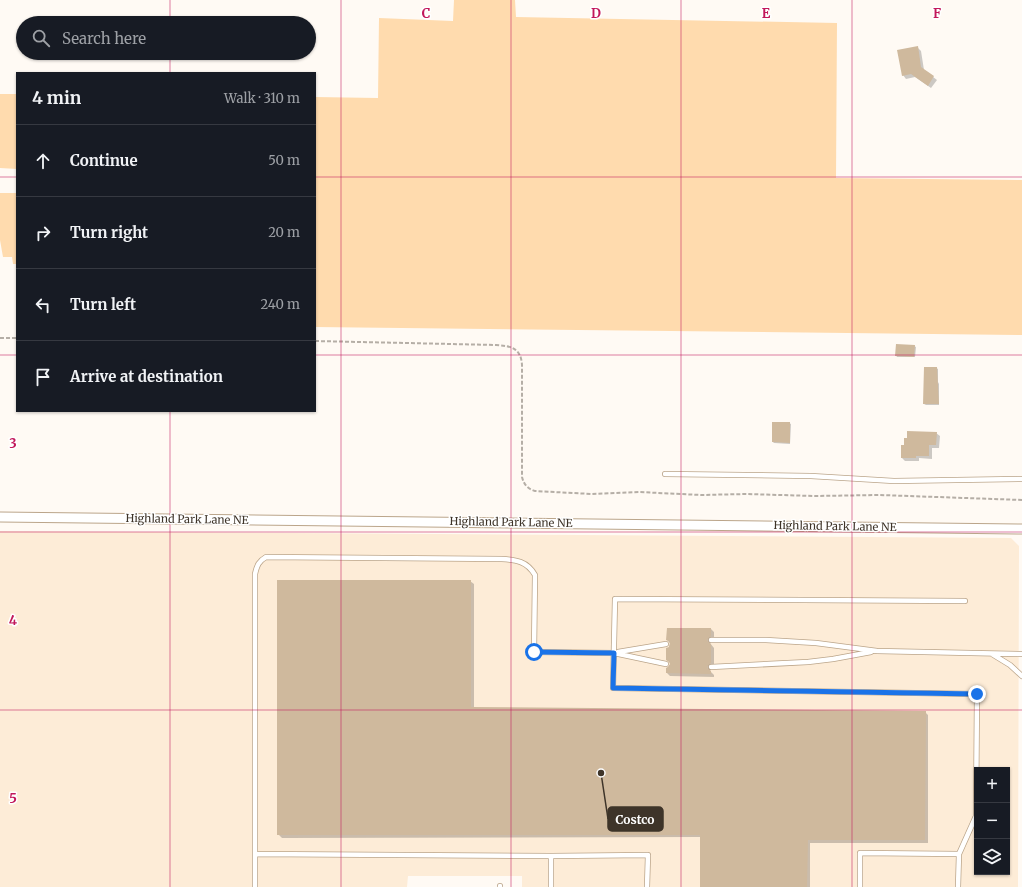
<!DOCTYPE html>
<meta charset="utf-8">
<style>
body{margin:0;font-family:Merriweather,serif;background:#242831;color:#f1f3f6}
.controls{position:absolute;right:12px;bottom:12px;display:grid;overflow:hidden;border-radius:0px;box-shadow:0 1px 3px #0004}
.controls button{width:36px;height:36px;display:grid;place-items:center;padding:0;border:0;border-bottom:1px solid #363941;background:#171b24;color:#f1f3f6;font:20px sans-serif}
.stop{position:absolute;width:12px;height:12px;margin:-9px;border:3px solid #1a73e8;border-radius:50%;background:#fff}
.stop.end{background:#1a73e8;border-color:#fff;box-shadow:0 1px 4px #0008}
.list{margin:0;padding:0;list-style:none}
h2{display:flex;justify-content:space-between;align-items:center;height:52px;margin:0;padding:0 16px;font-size:17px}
h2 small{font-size:13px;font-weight:400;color:#9ea1a6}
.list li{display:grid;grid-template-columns:26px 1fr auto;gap:12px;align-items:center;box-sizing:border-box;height:72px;padding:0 16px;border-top:1px solid #363941}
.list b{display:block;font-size:15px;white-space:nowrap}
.list em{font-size:13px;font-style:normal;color:#9ea1a6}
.icon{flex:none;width:22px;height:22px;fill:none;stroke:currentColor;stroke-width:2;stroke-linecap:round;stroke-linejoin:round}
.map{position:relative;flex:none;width:1022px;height:887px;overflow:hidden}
.search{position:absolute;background:#171b24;box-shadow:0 1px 3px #0004;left:16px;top:16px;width:300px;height:44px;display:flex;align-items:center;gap:10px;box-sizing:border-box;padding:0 14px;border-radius:22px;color:#9ea1a6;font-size:15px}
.panel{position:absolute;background:#171b24;box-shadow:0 1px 3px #0004;left:16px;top:72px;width:300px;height:340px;border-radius:0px}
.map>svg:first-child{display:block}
.built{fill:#fdecd7;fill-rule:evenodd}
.green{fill:#ffdbae}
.shadow{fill:#0003}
.building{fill:#cfb99d}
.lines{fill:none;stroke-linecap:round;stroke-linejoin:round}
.service-casing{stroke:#bba58a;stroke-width:6}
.minor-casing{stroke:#bba58a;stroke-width:11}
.path{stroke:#b5aea6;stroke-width:2;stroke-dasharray:4 2;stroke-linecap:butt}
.service{stroke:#fff;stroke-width:4.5}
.minor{stroke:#fff;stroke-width:9}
.route{stroke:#1a73e8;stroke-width:5}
.grid{fill:none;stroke:#c2185b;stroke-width:1;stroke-opacity:0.55}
.labels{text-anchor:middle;stroke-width:3;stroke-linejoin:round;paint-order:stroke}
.street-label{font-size:11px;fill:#3e3429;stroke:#fff}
.grid-label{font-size:13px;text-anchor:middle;font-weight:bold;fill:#c2185b;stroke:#fff;stroke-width:3;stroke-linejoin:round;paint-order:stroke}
.leader{fill:none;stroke:#3e3429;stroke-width:1.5}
.callout-dot{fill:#3e3429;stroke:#fff;stroke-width:1.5}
.callout{fill:#3e3429;stroke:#3e3429;stroke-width:1.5}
.callout-label{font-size:12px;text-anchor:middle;font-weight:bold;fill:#fff}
</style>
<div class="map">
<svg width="1022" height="887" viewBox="0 0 1022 887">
<rect width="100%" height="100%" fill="#fffaf4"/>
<path class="built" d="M 0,531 L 1011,538 L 1019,546 L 1018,887 L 522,887 L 522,876 L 408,876 L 407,887 L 0,887 ZM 977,770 L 1007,770 L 1007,872 L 977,872 Z"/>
<path class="green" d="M 454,0 L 515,0 L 516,17 L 837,23 L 836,178 L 1022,180 L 1022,335 L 315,327 L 315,97 L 378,98 L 379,18 L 453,21 Z
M 0,94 L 17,94 L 17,169 L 0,168 Z
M 0,193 L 17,193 L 17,264 L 13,264 L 12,257 L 3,257 L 0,240 Z"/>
<path class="shadow" d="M 917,47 L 921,51 L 924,70 L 937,80 L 931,88 L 915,77 L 906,79 L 903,75 Z
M 914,346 L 916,347 L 915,357 L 897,357 L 896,355 Z
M 936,368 L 938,369 L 938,382 L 939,384 L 939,405 L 926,405 L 924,404 Z
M 789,423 L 791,424 L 790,444 L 774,443 L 773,442 Z
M 936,433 L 940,436 L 939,448 L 932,448 L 932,459 L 919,458 L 919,461 L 905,461 L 902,458 L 908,439 Z
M 470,581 L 474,584 L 474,708 L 925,712 L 928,715 L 928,843 L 810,843 L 810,887 L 701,887 L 701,837 L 282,838 L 278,834 Z
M 711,629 L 714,632 L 714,639 L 712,640 L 710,643 L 714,648 L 714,666 L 712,667 L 710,671 L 714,675 L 714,677 L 670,676 L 667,673 L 667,668 L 671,664 L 669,647 L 670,643 L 667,640 Z"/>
<path class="building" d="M 918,46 L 921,67 L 934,76 L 928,86 L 911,74 L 902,76 L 897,50 Z
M 896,344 L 915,345 L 914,357 L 895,356 Z
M 924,367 L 937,367 L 939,404 L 923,404 Z
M 772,422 L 790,422 L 790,443 L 772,442 Z
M 907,431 L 937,432 L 936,445 L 929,445 L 929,456 L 916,456 L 916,458 L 901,458 L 901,445 L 904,445 L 904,438 L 907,438 Z
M 277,580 L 471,580 L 471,707 L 926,711 L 925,840 L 808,840 L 807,887 L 700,887 L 700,835 L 277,835 Z
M 667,628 L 711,628 L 711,636 L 709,637 L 707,640 L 708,642 L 711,644 L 711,663 L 709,664 L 707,667 L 708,669 L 711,671 L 711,674 L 666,673 L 666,668 L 668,667 L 670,664 L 669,662 L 666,660 L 666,648 L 669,647 L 670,644 L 669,641 L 666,640 Z"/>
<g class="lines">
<defs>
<path id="service" d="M 665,474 L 811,476 L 894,481 L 1022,479
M 711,640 L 766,640 L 816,643 L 877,651 L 1022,654
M 618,652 L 666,644
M 992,654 L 1010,665 L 1022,676
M 711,667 L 808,662 L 833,659 L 871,652
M 551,856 L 648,855 L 647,887
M 500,886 L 500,887
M 255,887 L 255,854
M 551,887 L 551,856 L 255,854 L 255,574 C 257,565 259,561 266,557 L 502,559 C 516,560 527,561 535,575 L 534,652 L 614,653 L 666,664
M 860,887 L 860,853 L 959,854 L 976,816 L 977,694 L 613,688 L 615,599 L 965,601
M 958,887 L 959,854"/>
<path id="minor" d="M 0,517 L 1022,529"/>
</defs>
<use href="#service" class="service-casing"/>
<use href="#minor" class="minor-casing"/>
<path class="path" d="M 0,338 L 17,338
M 315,341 L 496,345 C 511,346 521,348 522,365 L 522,477 C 524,485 528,489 535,491 L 592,494 L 639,492 L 701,495 L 746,494 L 815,496 L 880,495 L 1022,500"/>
<use href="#service" class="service"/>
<use href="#minor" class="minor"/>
</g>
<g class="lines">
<path class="route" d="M 534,652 L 614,653 L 613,688 L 977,694"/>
</g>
<path class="grid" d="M 170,0 L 170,23M 341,0 L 341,887M 511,0 L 511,887M 681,0 L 681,887M 852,0 L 852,887M 170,53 L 170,73M 0,177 L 17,177M 315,177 L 1022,177M 0,355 L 17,355M 315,355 L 1022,355M 170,411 L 170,887M 0,532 L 1022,532M 0,710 L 1022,710"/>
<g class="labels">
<g class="street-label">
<text transform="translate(187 519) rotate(1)" y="4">Highland Park Lane NE</text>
<text transform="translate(511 522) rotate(1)" y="4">Highland Park Lane NE</text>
<text transform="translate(835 526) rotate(1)" y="4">Highland Park Lane NE</text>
</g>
</g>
<g class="grid-label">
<text x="426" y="18">C</text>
<text x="596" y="18">D</text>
<text x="766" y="18">E</text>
<text x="937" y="18">F</text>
<text x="13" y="448">3</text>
<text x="13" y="625">4</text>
<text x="13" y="803">5</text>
</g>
<path class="leader" d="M601 773L608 819"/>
<circle class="callout-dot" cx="601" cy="773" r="4"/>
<rect class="callout" x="608" y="807" width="55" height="24" rx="4"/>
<g class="callout-label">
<text x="635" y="824">Costco</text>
</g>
</svg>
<div class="controls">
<button>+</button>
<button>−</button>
<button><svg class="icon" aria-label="layers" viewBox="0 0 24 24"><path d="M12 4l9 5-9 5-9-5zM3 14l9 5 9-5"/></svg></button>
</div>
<div class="stop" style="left:534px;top:652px"></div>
<div class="stop end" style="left:977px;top:694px"></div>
<div class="search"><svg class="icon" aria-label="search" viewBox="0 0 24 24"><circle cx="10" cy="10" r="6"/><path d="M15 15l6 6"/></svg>Search here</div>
<section class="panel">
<h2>4 min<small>Walk · 310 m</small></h2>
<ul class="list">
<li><svg class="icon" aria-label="ahead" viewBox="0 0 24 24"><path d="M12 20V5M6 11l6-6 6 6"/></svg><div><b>Continue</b></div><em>50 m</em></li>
<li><svg class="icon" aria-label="right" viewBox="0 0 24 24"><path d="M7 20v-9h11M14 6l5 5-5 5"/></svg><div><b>Turn right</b></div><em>20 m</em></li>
<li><svg class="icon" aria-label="left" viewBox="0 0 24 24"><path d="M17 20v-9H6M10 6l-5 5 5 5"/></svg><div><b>Turn left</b></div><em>240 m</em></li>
<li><svg class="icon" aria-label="arrive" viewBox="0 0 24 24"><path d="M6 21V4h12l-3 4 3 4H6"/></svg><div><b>Arrive at destination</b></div></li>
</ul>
</section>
</div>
